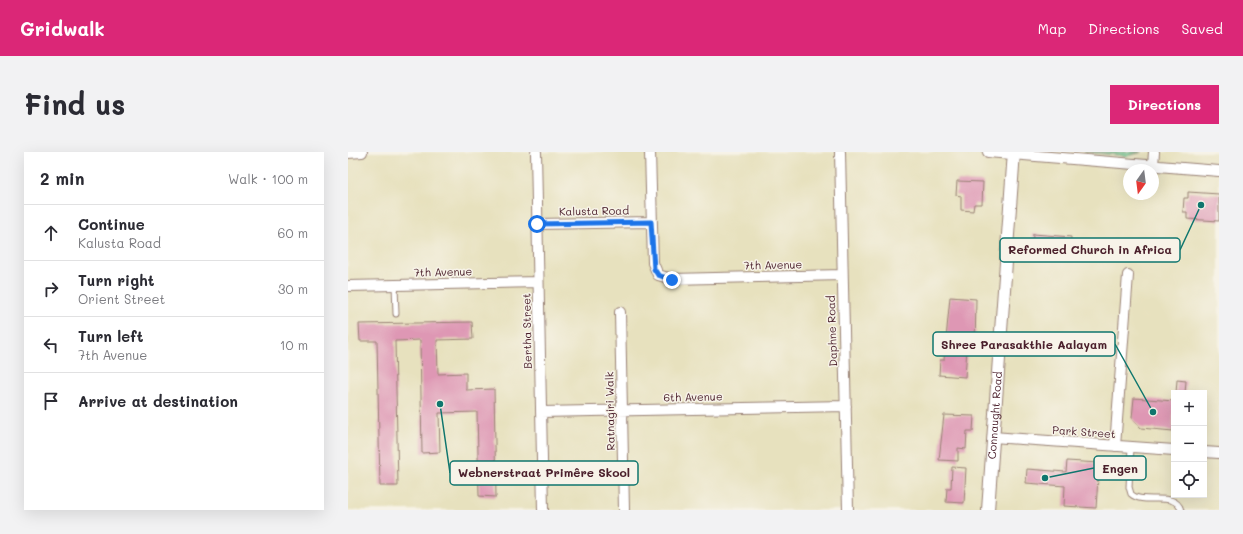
<!DOCTYPE html>
<meta charset="utf-8">
<style>
body{margin:0;font-family:Mali,sans-serif;background:#f2f2f3;color:#2b2b33}
.controls{position:absolute;right:12px;bottom:12px;display:grid;overflow:hidden;border-radius:0px;box-shadow:0 4px 16px #0002}
.controls button{width:36px;height:36px;display:grid;place-items:center;padding:0;border:0;border-bottom:1px solid #e1e1e2;background:#fff;color:#2b2b33;font:20px sans-serif}
.compass{position:absolute;left:775px;top:12px;width:36px;height:36px;border-radius:50%;background:#fff;box-shadow:0 4px 16px #0002;rotate:194deg}
.stop{position:absolute;width:12px;height:12px;margin:-9px;border:3px solid #1a73e8;border-radius:50%;background:#fff}
.stop.end{background:#1a73e8;border-color:#fff;box-shadow:0 1px 4px #0008}
.list{margin:0;padding:0;list-style:none}
h2{display:flex;justify-content:space-between;align-items:center;height:52px;margin:0;padding:0 16px;font-size:17px}
h2 small{font-size:13px;font-weight:400;color:#7c7c81}
.list li{display:grid;grid-template-columns:26px 1fr auto;gap:12px;align-items:center;box-sizing:border-box;height:56px;padding:0 16px;border-top:1px solid #e1e1e2}
.list b{display:block;font-size:15px;white-space:nowrap}
.list p{margin:0;font-size:13px;white-space:nowrap;color:#7c7c81}
.list em{font-size:13px;font-style:normal;color:#7c7c81}
.icon{flex:none;width:22px;height:22px;fill:none;stroke:currentColor;stroke-width:2;stroke-linecap:round;stroke-linejoin:round}
.map{position:relative;flex:none;width:871px;height:358px;overflow:hidden;border-radius:0px}
header{display:flex;align-items:center;gap:24px;box-sizing:border-box;height:56px;padding:0 20px;background:#db2777;color:#fff}
header strong{font-size:19px}
nav{display:flex;gap:22px;margin-inline-start:auto;font-size:14px}
.intro{display:flex;align-items:center;justify-content:space-between;box-sizing:border-box;height:96px;padding:0 24px}
h1{margin:0;font-size:28px}
.button{padding:10px 18px;border-radius:0px;background:#db2777;color:#fff;font-size:14px;font-weight:700}
main{display:flex;gap:24px;padding:0 24px}
aside{flex:1;background:#fff;border-radius:0px;box-shadow:0 4px 16px #0002}
.map>svg:first-child{display:block}
.green{fill:#6ec88f;stroke:#5c745d}
.building{fill:#de97b4}
.lines{fill:none;stroke-linecap:round;stroke-linejoin:round}
.service-casing{stroke:#988074;stroke-width:7}
.minor-casing{stroke:#988074;stroke-width:12}
.tertiary-casing{stroke:#988074;stroke-width:14}
.service{stroke:#fff;stroke-width:5}
.minor{stroke:#fff;stroke-width:10}
.tertiary{stroke:#fff;stroke-width:12}
.route{stroke:#1a73e8;stroke-width:5}
.labels{text-anchor:middle;stroke-width:3;stroke-linejoin:round;paint-order:stroke}
.street-label{font-size:11px;fill:#4a1f2b;stroke:#f7f3e8}
.leader{fill:none;stroke:#0f766e;stroke-width:1.5}
.callout-dot{fill:#0f766e;stroke:#f7f3e8;stroke-width:1.5}
.callout{fill:#f7f3e8;stroke:#0f766e;stroke-width:1.5}
.callout-label{font-size:12px;text-anchor:middle;font-weight:bold;fill:#4a1f2b}
</style>
<header>
<strong>Gridwalk</strong>
<nav><a>Map</a><a>Directions</a><a>Saved</a></nav>
</header>
<div class="intro"><h1>Find us</h1><a class="button">Directions</a></div>
<main>
<aside>
<h2>2 min<small>Walk · 100 m</small></h2>
<ul class="list">
<li><svg class="icon" aria-label="ahead" viewBox="0 0 24 24"><path d="M12 20V5M6 11l6-6 6 6"/></svg><div><b>Continue</b><p>Kalusta Road</p></div><em>60 m</em></li>
<li><svg class="icon" aria-label="right" viewBox="0 0 24 24"><path d="M7 20v-9h11M14 6l5 5-5 5"/></svg><div><b>Turn right</b><p>Orient Street</p></div><em>30 m</em></li>
<li><svg class="icon" aria-label="left" viewBox="0 0 24 24"><path d="M17 20v-9H6M10 6l-5 5 5 5"/></svg><div><b>Turn left</b><p>7th Avenue</p></div><em>10 m</em></li>
<li><svg class="icon" aria-label="arrive" viewBox="0 0 24 24"><path d="M6 21V4h12l-3 4 3 4H6"/></svg><div><b>Arrive at destination</b></div></li>
</ul>
</aside>
<div class="map">
<svg width="871" height="358" viewBox="0 0 871 358">
<rect width="100%" height="100%" fill="#f7f3e8"/>
<filter id="ink" filterUnits="userSpaceOnUse"><feTurbulence type="fractalNoise" baseFrequency=".025" numOctaves="2"/><feDisplacementMap in="SourceGraphic" scale="8" xChannelSelector="R" yChannelSelector="G"/><feConvolveMatrix kernelMatrix="1 2 1 2 8 2 1 2 1" color-interpolation-filters="sRGB"/></filter>
<filter id="wash" filterUnits="userSpaceOnUse"><feTurbulence type="fractalNoise" baseFrequency=".012" numOctaves="4" result="noise"/><feDisplacementMap in="SourceGraphic" scale="16" xChannelSelector="R" yChannelSelector="G"/><feGaussianBlur stdDeviation="0.9" result="paint"/><feColorMatrix in="noise" values="0 0 0 0 0 0 0 0 0 0 0 0 0 0 0 0 0 1.4 0 .05"/><feComposite in="paint" operator="in"/></filter>
<g filter="url(#wash)">
<rect width="100%" height="100%" fill="#e7e1be"/>
<path class="green" d="M 736,0 L 794,0 L 779,4 Z"/>
<g id="blocks">
<path class="building" d="M 609,29 L 635,30 L 634,52 L 626,52 L 625,59 L 613,58 L 613,44 L 608,43 Z
M 840,40 L 871,42 L 871,69 L 839,67 L 839,60 L 835,60 L 836,46 L 840,46 Z
M 685,82 L 723,85 L 722,103 L 698,101 L 697,105 L 686,104 L 686,100 L 684,100 Z
M 602,145 L 628,147 L 627,197 L 619,196 L 617,225 L 591,223 L 592,208 L 596,208 Z
M 124,170 L 125,187 L 89,188 L 90,222 L 118,221 L 118,238 L 146,237 L 148,345 L 131,344 L 129,260 L 91,261 L 92,300 L 74,301 L 72,188 L 47,189 L 50,334 L 32,334 L 29,189 L 12,189 L 11,172 Z
M 829,228 L 838,229 L 837,241 L 828,241 Z
M 786,246 L 826,249 L 825,279 L 793,276 L 784,266 Z
M 596,263 L 626,264 L 625,279 L 619,279 L 618,297 L 610,296 L 610,309 L 591,308 Z
M 719,309 L 751,311 L 748,356 L 716,354 L 717,334 L 678,331 L 679,317 L 718,320 Z
M 604,315 L 618,316 L 616,351 L 598,350 L 599,336 L 603,336 Z"/>
</g>
</g>
<g filter="url(#ink)">
<use href="#blocks" fill-opacity="0" stroke="#988074" stroke-width="1"/>
<g class="lines">
<defs>
<path id="service" d="M 47,133 L 48,162
M 783,295 L 781,335 L 783,342 C 796,354 827,338 833,358"/>
<path id="minor" d="M 188,0 L 195,358
M 302,0 L 305,111 L 310,123 L 324,127 L 494,123
M 492,0 L 500,358
M 640,0 L 871,19
M 0,1 L 14,0
M 805,13 L 806,0
M 189,72 L 303,70
M 0,134 L 190,130
M 272,160 L 276,358
M 193,260 L 498,254
M 645,285 L 826,298
M 767,294 L 780,123
M 856,300 L 871,301"/>
<g id="tertiary">
<path id="s1" d="M 640,358 L 666,0"/>
</g>
</defs>
<use href="#service" class="service-casing"/>
<use href="#minor" class="minor-casing"/>
<use href="#tertiary" class="tertiary-casing"/>
<use href="#service" class="service"/>
<use href="#minor" class="minor"/>
<use href="#tertiary" class="tertiary"/>
</g>
</g>
<g class="lines" filter="url(#ink)">
<path class="route" d="M 189,72 L 303,70 L 306,117 L 310,123 L 324,128"/>
</g>
<g class="labels">
<g class="street-label">
<text transform="translate(246 59) rotate(-1)" y="4">Kalusta Road</text>
<text transform="translate(425 113) rotate(-1)" y="4">7th Avenue</text>
<text transform="translate(95 120) rotate(-1)" y="4">7th Avenue</text>
<text transform="translate(179 179) rotate(-91)" y="4">Bertha Street</text>
<text transform="translate(484 179) rotate(-92)" y="4">Daphne Road</text>
<text transform="translate(345 245) rotate(-1)" y="4">6th Avenue</text>
<text transform="translate(262 259) rotate(-91)" y="4">Ratnagiri Walk</text>
<text dy="4" stroke="none"><textPath href="#s1" startOffset="95">Connaught Road</textPath></text>
<text transform="translate(736 280) rotate(4)" y="4">Park Street</text>
</g>
</g>
<path class="leader" d="M853 53L832 98M805 260L767 192M697 326L746 316M92 252L102 321"/>
<g class="callout-dot">
<circle cx="853" cy="53" r="4"/>
<circle cx="805" cy="260" r="4"/>
<circle cx="697" cy="326" r="4"/>
<circle cx="92" cy="252" r="4"/>
</g>
<g class="callout">
<rect x="652" y="86" width="180" height="24" rx="4"/>
<rect x="585" y="180" width="182" height="24" rx="4"/>
<rect x="746" y="304" width="52" height="24" rx="4"/>
<rect x="102" y="309" width="188" height="24" rx="4"/>
</g>
<g class="callout-label">
<text x="742" y="102">Reformed Church in Africa</text>
<text x="676" y="197">Shree Parasakthie Aalayam</text>
<text x="772" y="321">Engen</text>
<text x="196" y="325">Webnerstraat Primêre Skool</text>
</g>
</svg>
<div class="controls">
<button>+</button>
<button>−</button>
<button><svg class="icon" aria-label="locate" viewBox="0 0 24 24"><circle cx="12" cy="12" r="6"/><path d="M12 2v4M12 18v4M2 12h4M18 12h4"/></svg></button>
</div>
<svg class="compass" viewBox="-18 -18 36 36"><path d="M0-13l5 13h-10z" fill="#e53935"/><path d="M0 13l5-13h-10z" fill="#7c7c81"/></svg>
<div class="stop" style="left:189px;top:72px"></div>
<div class="stop end" style="left:324px;top:128px"></div>
</div>
</main>
